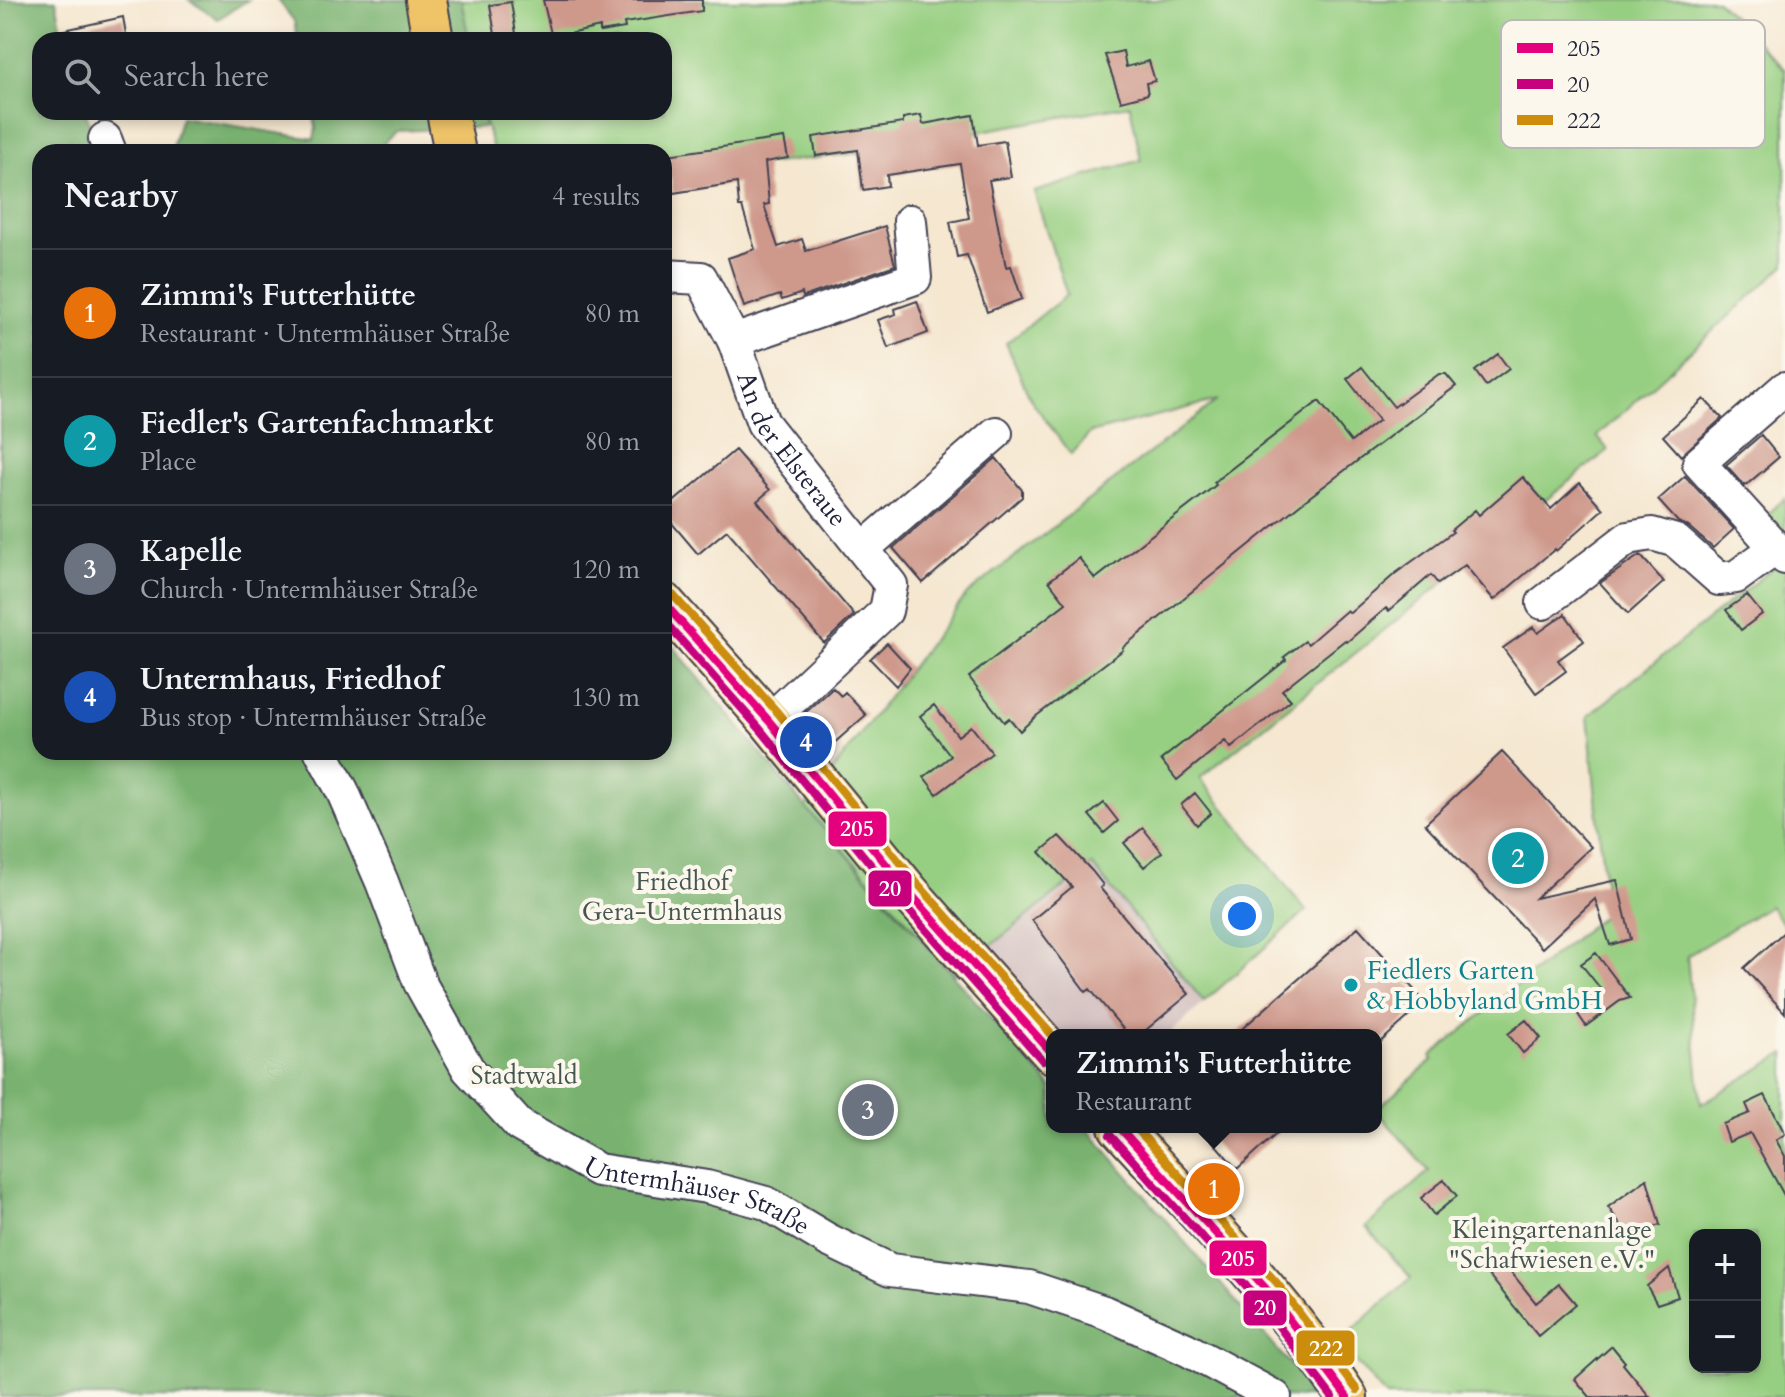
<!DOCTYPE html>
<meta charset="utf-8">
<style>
body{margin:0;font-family:Cardo,serif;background:#20242c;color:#f1f3f6}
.controls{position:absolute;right:24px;bottom:24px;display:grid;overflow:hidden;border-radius:16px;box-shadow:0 4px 12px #0003}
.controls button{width:72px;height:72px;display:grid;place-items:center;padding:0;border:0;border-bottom:2px solid #363941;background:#171b24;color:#f1f3f6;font:40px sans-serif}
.you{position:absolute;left:1242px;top:916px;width:28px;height:28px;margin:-20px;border:6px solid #fff;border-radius:50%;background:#1a73e8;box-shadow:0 0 0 12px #1a73e833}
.badge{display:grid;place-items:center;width:52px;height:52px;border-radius:50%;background:#d1495b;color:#fff;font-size:26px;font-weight:700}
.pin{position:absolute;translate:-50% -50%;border:4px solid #fff;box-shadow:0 2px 8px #0006}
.popup{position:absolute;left:1046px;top:1029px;width:336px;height:104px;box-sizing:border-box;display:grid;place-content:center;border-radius:16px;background:#171b24;filter:drop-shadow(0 2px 6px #0005);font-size:26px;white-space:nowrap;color:#9ea1a6}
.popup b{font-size:30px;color:#f1f3f6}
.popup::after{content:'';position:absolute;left:50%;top:100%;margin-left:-16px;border:16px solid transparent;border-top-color:#171b24}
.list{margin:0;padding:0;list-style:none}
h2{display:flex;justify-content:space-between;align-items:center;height:104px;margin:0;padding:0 32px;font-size:34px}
h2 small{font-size:26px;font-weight:400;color:#9ea1a6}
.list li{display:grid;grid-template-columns:52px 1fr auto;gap:24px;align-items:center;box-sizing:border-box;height:128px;padding:0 32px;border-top:2px solid #363941}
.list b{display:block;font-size:30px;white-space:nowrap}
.list p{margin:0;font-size:26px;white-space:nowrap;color:#9ea1a6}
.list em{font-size:26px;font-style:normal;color:#9ea1a6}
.icon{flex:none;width:44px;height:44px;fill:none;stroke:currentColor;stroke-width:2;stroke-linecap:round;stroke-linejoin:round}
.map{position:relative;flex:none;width:1785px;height:1397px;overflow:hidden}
.search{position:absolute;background:#171b24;box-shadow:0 4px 12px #0003;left:32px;top:32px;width:640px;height:88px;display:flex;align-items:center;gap:20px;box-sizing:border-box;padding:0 28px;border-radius:24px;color:#9ea1a6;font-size:30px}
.panel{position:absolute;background:#171b24;box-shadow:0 4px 12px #0003;left:32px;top:144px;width:640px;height:616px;border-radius:24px}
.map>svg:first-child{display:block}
.industrial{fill:#d2bfbf}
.green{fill:#97cf82;stroke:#5c785e;stroke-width:2;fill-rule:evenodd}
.forest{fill:#79b270;stroke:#4e6a56;stroke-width:2}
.building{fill:#ce988b}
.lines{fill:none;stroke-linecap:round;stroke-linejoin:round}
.minor-casing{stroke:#424051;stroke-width:36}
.major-casing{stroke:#424051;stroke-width:44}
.minor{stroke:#fff;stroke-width:32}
.major{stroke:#efc469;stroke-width:40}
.bus-1-casing{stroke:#fbf7ec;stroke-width:14}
.bus-2-casing{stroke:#fbf7ec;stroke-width:14}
.bus-3-casing{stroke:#fbf7ec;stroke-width:14}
.bus-1{stroke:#e5007d;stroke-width:8}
.bus-2{stroke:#c7007e;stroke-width:8}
.bus-3{stroke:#cc8c0c;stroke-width:8}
.culture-dot{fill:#0f9aa8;stroke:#fbf7ec;stroke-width:3}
.labels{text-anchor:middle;stroke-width:8;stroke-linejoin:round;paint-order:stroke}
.street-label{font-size:26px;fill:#22223b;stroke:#fbf7ec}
.park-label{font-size:26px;fill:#455650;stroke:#fbf7ec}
.culture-label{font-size:26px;fill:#0d838f;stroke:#fbf7ec;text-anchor:start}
.key{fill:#fbf7ec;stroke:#bab7b7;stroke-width:2}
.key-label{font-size:22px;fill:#22223b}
.line-badge{stroke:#fbf7ec;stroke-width:3}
.badge-label{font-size:22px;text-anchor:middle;font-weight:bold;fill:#fff}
</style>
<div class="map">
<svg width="1785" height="1397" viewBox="0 0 1785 1397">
<rect width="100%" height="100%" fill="#fbf7ec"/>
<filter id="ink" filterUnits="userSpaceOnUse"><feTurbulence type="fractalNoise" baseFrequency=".0125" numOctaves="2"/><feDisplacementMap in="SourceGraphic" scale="16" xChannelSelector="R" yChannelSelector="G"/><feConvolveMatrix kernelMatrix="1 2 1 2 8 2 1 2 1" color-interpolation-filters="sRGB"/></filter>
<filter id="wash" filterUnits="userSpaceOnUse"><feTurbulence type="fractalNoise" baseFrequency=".006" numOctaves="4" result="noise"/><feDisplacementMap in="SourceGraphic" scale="32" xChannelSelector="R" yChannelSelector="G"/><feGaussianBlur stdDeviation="1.8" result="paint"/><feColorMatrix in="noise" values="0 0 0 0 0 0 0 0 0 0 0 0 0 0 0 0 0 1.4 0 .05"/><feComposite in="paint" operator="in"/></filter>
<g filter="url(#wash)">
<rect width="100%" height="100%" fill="#f5e7d0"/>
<path class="industrial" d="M 1092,865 L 1204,1003 L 1168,1035 L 1058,1035 L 985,950 Z"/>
<path class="green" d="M 461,0 L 1717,0 L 1785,70 L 1785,265 L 1597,436 L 1608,450 L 1200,778 L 1306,911 L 1204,1002 L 1092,865 L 955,974 L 805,807 L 968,593 L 1218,400 L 1090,433 L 1071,455 L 1031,400 L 1006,343 L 1067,295 L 1034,192 L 1141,160 L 1130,105 L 849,154 L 664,176 L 664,152 L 494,152 L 482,112 L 664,112 L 664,40 L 469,40 Z
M 1785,498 L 1785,534 L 1768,514 Z
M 1780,562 L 1785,567 L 1785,926 L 1769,906 L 1687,956 L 1701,1104 L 1785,1053 L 1785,1397 L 1386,1397 L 1339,1342 L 1411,1278 L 1366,1227 L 1429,1171 L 1376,1110 L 1433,1060 L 1431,1056 L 1607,912 L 1588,716 ZM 1695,1235 L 1755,1235 L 1755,1367 L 1695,1367 Z"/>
<path class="forest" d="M 0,0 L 56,0 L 64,40 L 40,40 L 40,112 L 85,112 L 102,152 L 40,152 L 40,752 L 664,752 L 664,635 L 805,807 L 1052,1088 L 1052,1127 L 1086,1127 L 1318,1397 L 0,1397 Z
M 189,0 L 248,0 L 218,19 Z
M 278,0 L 461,0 L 469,40 L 298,40 L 294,21 Z
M 313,112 L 482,112 L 485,127 L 397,131 L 377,149 L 377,152 L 171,152 L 181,117 L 314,139 L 316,128 Z"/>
<g id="blocks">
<path class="building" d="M 543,0 L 702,0 L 702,11 L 624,23 L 625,28 L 600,32 L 600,27 L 552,38 Z
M 511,2 L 517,40 L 496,40 L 490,5 Z
M 123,17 L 127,40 L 56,40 L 55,32 Z
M 1123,51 L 1126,67 L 1149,61 L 1155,81 L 1146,83 L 1148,94 L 1121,101 L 1105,55 Z
M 921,115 L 923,124 L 973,115 L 978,145 L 1005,141 L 1011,177 L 989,180 L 1006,267 L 1011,266 L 1022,299 L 987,312 L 967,255 L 957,257 L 950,222 L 969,218 L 960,164 L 887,175 L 888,186 L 863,190 L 858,150 L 816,156 L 813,137 L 903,123 L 903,118 Z
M 784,138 L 788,158 L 765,162 L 769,204 L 764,205 L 778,247 L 802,239 L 806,251 L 885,226 L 895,265 L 803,297 L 802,293 L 782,300 L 780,295 L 744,307 L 728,258 L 755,249 L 742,207 L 739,207 L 737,183 L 673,193 L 667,155 Z
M 917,301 L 928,333 L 888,348 L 878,320 L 896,314 L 895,309 Z
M 1498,354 L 1509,369 L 1486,386 L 1475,371 Z
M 1362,367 L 1394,407 L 1439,374 L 1446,374 L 1456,386 L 1299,505 L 1122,648 L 1123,650 L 1035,717 L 1020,731 L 1009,718 L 1004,722 L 969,677 L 1066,603 L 1049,581 L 1079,558 L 1095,579 L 1216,485 L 1214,482 L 1319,401 L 1351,442 L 1379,420 L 1347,379 Z
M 1704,399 L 1722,418 L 1681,456 L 1663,436 Z
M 1761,435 L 1779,457 L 1745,486 L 1726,465 Z
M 735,450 L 770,490 L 757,501 L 854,615 L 824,643 L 727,530 L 698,554 L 664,514 L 664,510 Z
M 996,458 L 1022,490 L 1022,497 L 923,583 L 893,548 Z
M 1685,476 L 1734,529 L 1713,548 L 1689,527 L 1678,522 L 1658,500 Z
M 1523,477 L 1551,509 L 1580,483 L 1603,509 L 1556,551 L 1555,549 L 1494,600 L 1465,565 L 1438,584 L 1431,575 L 1389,611 L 1386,608 L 1347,642 L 1345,640 L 1282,690 L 1291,700 L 1231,748 L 1225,741 L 1177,780 L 1161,760 L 1286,660 L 1284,657 L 1305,641 L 1308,644 L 1347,610 L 1350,613 L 1396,573 L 1453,532 L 1451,530 L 1475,510 L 1479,515 Z
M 1640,555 L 1664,582 L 1628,614 L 1600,583 Z
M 1747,595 L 1762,614 L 1741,630 L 1726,610 Z
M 1565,614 L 1584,641 L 1558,660 L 1566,671 L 1536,693 L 1503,648 L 1533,627 L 1538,633 Z
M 887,643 L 910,668 L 896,686 L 870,659 Z
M 833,688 L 841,696 L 845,692 L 866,715 L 833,744 L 805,713 Z
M 934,705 L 958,736 L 971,726 L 992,753 L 937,794 L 924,777 L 951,756 L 920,716 Z
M 1502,752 L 1591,847 L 1536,898 L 1617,880 L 1631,939 L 1610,945 L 1595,899 L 1542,948 L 1425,824 Z
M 1195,793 L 1211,813 L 1197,825 L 1181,805 Z
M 1104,803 L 1118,821 L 1104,833 L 1089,815 Z
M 1143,828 L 1162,852 L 1144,867 L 1124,843 Z
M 1059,836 L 1092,871 L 1103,885 L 1100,888 L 1189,994 L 1140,1035 L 1128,1035 L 1090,989 L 1086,992 L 1032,920 L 1072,887 L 1040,852 Z
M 1358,927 L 1425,1002 L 1376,1046 L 1376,1035 L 1235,1035 Z
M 1785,931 L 1785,1013 L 1744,968 Z
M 1596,953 L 1630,998 L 1620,1001 L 1586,1026 L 1573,1007 L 1600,988 L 1581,964 Z
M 1526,1020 L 1541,1038 L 1523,1053 L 1508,1034 Z
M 1765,1095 L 1785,1134 L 1776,1140 L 1785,1156 L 1785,1197 L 1750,1133 L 1729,1142 L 1723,1124 L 1750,1113 L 1746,1104 Z
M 1200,1127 L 1284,1127 L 1237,1169 Z
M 1647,1179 L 1660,1225 L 1628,1235 L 1608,1207 Z
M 1444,1180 L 1457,1196 L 1434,1215 L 1421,1198 Z
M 1499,1257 L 1536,1303 L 1559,1284 L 1576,1304 L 1538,1336 L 1484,1269 Z
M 1669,1268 L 1678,1297 L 1657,1304 L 1647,1286 Z
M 1612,1346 L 1625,1362 L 1623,1364 L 1650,1397 L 1590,1397 L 1575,1379 Z"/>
</g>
</g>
<g filter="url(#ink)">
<use href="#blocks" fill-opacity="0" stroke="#424051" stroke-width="2"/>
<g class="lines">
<defs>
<g id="minor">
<path d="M 105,139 L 110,152"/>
<path id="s1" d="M 664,276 L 701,278 L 734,341 L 763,423 L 891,585 L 886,611 L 769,721"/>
<path d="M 734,341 L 915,278 L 910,221"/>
<path d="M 1785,388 L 1699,463 L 1785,558"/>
<path d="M 864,548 L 996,433"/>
<path d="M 1543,603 L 1628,538 L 1652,534 L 1676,541 L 1719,579 L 1736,577 L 1776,548"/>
<path id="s2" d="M 321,752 L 342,790 L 382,882 L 420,983 L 468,1069 L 519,1125 L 598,1170 L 707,1187 L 766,1203 L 828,1240 L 890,1270 L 1029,1287 L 1104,1312 L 1186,1349 L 1275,1397"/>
</g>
<path id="major" d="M 426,0 L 433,40
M 447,112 L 455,152
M 664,603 L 769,721 L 908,891 L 1052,1053
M 1119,1127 C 1198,1213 1283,1299 1347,1397"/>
</defs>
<use href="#minor" class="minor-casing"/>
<use href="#major" class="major-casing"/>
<use href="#minor" class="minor"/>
<use href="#major" class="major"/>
<defs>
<path id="bus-1" d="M 664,603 L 769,721 L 908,891 L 1052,1053
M 1119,1127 L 1268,1291 L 1347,1397"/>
<path id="bus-2" d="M 664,621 L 760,729 L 899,899 L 1043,1061
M 1110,1135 L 1258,1299 L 1332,1397"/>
<path id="bus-3" d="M 673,595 L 778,713 L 917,883 L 1052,1035
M 1135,1127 L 1277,1283 L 1357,1390"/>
</defs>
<use href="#bus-1" class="bus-1-casing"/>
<use href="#bus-2" class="bus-2-casing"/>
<use href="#bus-3" class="bus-3-casing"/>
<use href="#bus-1" class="bus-1"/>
<use href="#bus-2" class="bus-2"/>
<use href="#bus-3" class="bus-3"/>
</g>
</g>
<circle class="culture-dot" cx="1351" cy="985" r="8"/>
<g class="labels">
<g class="street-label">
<text dy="9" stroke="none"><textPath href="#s1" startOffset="232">An der Elsteraue</textPath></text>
<text dy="9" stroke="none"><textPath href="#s2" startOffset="620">Untermhäuser Straße</textPath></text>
</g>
<g class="park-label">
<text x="682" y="890">Friedhof<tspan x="682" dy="30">Gera-Untermhaus</tspan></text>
<text x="524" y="1084">Stadtwald</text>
<text x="1552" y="1238">Kleingartenanlage<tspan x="1552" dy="30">"Schafwiesen e.V."</tspan></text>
</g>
<g class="culture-label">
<text x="1367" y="979">Fiedlers Garten<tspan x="1367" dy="30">&amp; Hobbyland GmbH</tspan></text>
</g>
</g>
<rect x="1501" y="20" width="264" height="128" rx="12" class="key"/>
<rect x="1517" y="43" width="36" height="10" fill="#e5007d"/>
<rect x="1517" y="79" width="36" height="10" fill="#c7007e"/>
<rect x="1517" y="115" width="36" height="10" fill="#cc8c0c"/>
<g class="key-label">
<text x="1567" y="56">205</text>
<text x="1567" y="92">20</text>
<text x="1567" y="128">222</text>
</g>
<g class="line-badge">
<rect x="827" y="810" width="61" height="38" rx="8" fill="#e5007d"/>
<rect x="867" y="869" width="46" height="39" rx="8" fill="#c7007e"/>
<rect x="1208" y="1239" width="60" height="38" rx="8" fill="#e5007d"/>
<rect x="1242" y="1289" width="46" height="38" rx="8" fill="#c7007e"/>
<rect x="1295" y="1329" width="61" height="38" rx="8" fill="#cc8c0c"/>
</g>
<g class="badge-label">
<text x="857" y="836">205</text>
<text x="890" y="896">20</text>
<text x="1238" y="1266">205</text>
<text x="1265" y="1315">20</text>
<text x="1326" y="1356">222</text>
</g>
</svg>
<div class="controls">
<button>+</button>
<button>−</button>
</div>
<div class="you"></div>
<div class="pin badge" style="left:1214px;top:1189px;background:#e8710a">1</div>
<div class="popup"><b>Zimmi's Futterhütte</b>Restaurant</div>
<div class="pin badge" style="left:1518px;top:858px;background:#0f9aa8">2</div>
<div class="pin badge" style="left:868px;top:1110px;background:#6b7280">3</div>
<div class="pin badge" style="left:806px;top:742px;background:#1a4fb4">4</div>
<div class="search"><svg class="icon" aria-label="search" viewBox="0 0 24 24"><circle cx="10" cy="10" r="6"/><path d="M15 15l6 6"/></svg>Search here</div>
<section class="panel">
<h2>Nearby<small>4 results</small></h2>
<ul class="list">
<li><span class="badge" style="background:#e8710a">1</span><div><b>Zimmi's Futterhütte</b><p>Restaurant · Untermhäuser Straße</p></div><em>80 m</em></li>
<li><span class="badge" style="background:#0f9aa8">2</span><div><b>Fiedler's Gartenfachmarkt</b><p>Place</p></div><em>80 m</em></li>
<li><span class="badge" style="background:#6b7280">3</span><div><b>Kapelle</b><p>Church · Untermhäuser Straße</p></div><em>120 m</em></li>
<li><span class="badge" style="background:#1a4fb4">4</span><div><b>Untermhaus, Friedhof</b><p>Bus stop · Untermhäuser Straße</p></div><em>130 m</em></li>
</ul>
</section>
</div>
